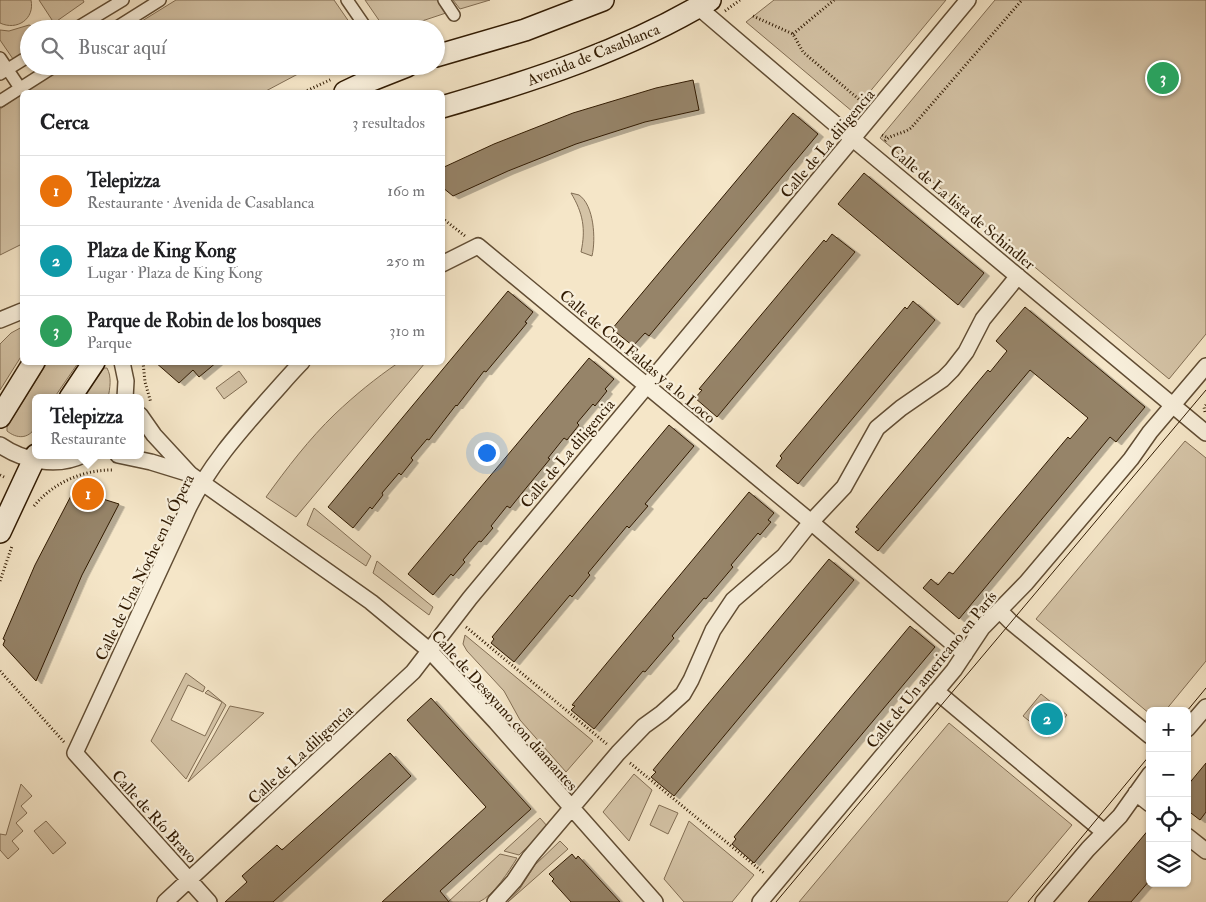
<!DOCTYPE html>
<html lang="es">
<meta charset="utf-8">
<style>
body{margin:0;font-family:"IM FELL Double Pica",serif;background:#f2f2f2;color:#202124}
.controls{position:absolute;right:15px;bottom:15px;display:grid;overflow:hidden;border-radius:8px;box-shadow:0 1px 4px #0004}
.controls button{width:45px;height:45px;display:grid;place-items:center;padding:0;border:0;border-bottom:1px solid #e0e0e0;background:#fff;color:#202124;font:25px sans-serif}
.you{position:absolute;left:486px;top:452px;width:18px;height:18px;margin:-12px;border:4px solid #fff;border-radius:50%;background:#1a73e8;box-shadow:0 0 0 8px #1a73e833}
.badge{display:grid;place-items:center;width:32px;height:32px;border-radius:50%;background:#b45309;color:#fff;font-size:16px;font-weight:700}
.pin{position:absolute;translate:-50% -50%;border:2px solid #fff;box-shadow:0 1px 5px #0006}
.popup{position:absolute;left:32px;top:394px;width:112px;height:65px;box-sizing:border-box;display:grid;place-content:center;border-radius:8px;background:#fff;filter:drop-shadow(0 1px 4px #0005);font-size:16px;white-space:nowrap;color:#757577}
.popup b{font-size:19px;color:#202124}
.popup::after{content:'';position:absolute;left:50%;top:100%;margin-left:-10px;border:10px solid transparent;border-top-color:#fff}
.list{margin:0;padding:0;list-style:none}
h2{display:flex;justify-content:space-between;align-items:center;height:65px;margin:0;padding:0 20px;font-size:21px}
h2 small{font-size:16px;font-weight:400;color:#757577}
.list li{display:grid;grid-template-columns:32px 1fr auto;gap:15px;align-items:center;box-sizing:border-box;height:70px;padding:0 20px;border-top:1px solid #e0e0e0}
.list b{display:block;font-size:19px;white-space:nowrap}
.list p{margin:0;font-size:16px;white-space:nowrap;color:#757577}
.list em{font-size:16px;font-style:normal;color:#757577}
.icon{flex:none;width:28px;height:28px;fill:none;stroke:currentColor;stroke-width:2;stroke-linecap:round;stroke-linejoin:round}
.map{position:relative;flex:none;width:1206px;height:902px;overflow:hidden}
.search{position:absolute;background:#fff;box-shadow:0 1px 4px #0004;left:20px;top:20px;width:425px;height:55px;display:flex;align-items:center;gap:12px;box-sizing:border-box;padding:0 18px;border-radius:28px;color:#757577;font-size:19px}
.panel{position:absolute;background:#fff;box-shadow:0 1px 4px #0004;left:20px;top:90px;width:425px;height:275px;border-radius:8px}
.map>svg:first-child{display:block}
.green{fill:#d4c3a6;stroke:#826e54}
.building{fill:#968469;stroke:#301a02;filter:url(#shadow)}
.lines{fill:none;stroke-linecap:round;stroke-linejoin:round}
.pedestrian-casing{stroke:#614d34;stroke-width:14}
.minor-casing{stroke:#614d34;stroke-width:18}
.secondary-casing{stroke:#301a02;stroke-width:24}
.path{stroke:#301a02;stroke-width:3;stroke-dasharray:1 2.5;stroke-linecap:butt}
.pedestrian{stroke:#f8efdb;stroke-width:11}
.minor{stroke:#f8efdb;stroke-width:15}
.secondary{stroke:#f8efdb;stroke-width:21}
.tram{stroke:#301a02;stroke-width:1}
.labels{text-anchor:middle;stroke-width:4.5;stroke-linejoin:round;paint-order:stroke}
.street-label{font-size:16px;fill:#301a02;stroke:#f8efdb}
</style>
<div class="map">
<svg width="1206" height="902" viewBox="0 0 1206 902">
<defs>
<filter id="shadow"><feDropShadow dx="5.5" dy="3" stdDeviation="0" flood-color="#0004"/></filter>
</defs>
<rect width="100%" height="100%" fill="#f5e6c8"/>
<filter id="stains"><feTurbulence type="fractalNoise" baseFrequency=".004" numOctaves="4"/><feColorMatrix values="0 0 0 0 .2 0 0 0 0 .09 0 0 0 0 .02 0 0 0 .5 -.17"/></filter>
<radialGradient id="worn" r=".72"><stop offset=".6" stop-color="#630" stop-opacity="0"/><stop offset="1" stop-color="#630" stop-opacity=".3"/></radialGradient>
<path class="green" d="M 0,0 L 31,0 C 35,19 17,31 0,23 Z
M 39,0 L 83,0 L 84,2 L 54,23 Z
M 176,0 L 334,0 L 354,29 L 129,29 Z
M 365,0 L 437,0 L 446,13 L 398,29 L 385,29 Z
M 453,0 L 490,0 L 460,9 Z
M 774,0 L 946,0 L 853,112 L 746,22 Z
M 995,0 L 1206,0 L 1206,334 L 1169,379 L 880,138 Z
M 29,25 L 41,29 L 29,29 L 29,50 L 13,59 L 0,40 L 0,30 L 9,31 Z
M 67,66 L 313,66 L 264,92 L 24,92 Z
M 22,94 L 22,244 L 0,255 L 0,109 Z
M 571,193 L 579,195 C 594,205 596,239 592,256 L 581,252 C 586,229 583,213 571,193 Z
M 22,327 L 22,355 L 0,390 L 0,344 L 11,333 Z
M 47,363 L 78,363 L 54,398 L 36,398 L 35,428 C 28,439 17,439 7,431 L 7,427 Z
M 398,363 L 425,363 L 296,517 L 266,497 C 287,468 309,439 335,414 C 355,395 376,378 398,363 Z
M 104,368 L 107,368 C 112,377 110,388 108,398 L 83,398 Z
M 239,371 L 247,382 L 224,399 L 216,388 Z
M 1185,441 L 1206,458 L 1206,661 L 1165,711 L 1150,711 L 1150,714 L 1036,619 Z
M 314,508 L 371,556 L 366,566 L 307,525 Z
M 377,561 L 433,607 L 429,615 L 373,573 Z
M 465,635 L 593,741 L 566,772 L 520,720 L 504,691 L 467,651 L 463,644 Z
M 186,673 L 205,687 L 203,692 L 188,685 L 171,720 L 205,736 L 222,702 L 205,693 L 208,690 L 226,705 L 186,779 L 151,741 Z
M 1041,694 L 1067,715 L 1049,737 L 1023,716 Z
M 230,706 L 264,713 L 188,782 Z
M 949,723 L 1072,825 L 1007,902 L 799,902 Z
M 634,774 L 652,790 L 629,841 L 603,812 Z
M 21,784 L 32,796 L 21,806 L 27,813 L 16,823 L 23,831 L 12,841 L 19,849 L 8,859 L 0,850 L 0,834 L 6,835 Z
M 659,805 L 678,813 L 668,834 L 650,825 Z
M 540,818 L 548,827 L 519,855 L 504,851 Z
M 46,821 L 66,843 L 53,854 L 34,831 Z
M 689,821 L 754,875 L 732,902 L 684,902 L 664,879 Z
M 560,841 L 568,849 L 508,902 L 519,890 L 535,865 Z
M 500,854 L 517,858 C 509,871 494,895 479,902 C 471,902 456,902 448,902 Z"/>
<path class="building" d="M 693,80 L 699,110 L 645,122 L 576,144 L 508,171 L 453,196 L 442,187 L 442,168 L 494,144 L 573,113 L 656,88 Z
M 793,113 L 818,134 L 649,336 L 645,333 L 633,346 L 612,329 Z
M 864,173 L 984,273 L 958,305 L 838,204 Z
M 832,234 L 855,252 L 717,417 L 695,398 L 702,390 L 699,389 L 824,240 L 826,242 Z
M 508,291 L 533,312 L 525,322 L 527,323 L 486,372 L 484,371 L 457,406 L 456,405 L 429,440 L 427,439 L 411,458 L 413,460 L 401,475 L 399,473 L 382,493 L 383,495 L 372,509 L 370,507 L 353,528 L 328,507 Z
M 913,301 L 935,320 L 798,484 L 776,466 L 782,458 L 780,456 L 905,307 L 907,309 Z
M 1025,307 L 1145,407 L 1116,442 L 1110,437 L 959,619 L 923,588 L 931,579 L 938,585 L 949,572 L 953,574 L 1068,437 L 1070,439 L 1088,418 L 1030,370 L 878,551 L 855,532 L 859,529 L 856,527 L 988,370 L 990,372 L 1007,351 L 996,341 Z
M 589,358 L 614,379 L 605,389 L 607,391 L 595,406 L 593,404 L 577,423 L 579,425 L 567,440 L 564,438 L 548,458 L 550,459 L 522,493 L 510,508 L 507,506 L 491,526 L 493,528 L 481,542 L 479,541 L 463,560 L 465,562 L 453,576 L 451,574 L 433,595 L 408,574 Z
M 155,362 L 217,362 L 199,377 L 193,370 L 179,383 Z
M 669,425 L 694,446 L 645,504 L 648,506 L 629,528 L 627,526 L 588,573 L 590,575 L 572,597 L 570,595 L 514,662 L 491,643 L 494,639 L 492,637 Z
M 74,490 L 119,504 L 82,575 L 36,681 L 3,645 L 5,640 L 3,639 L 35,565 Z
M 749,492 L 774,513 L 768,520 L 771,522 L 760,535 L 758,533 L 731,565 L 733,567 L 706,599 L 704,598 L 672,636 L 674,638 L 645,672 L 643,671 L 594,729 L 571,710 L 575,706 L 572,705 Z
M 829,559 L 854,580 L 674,796 L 651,777 L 656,772 L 653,770 Z
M 910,626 L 935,647 L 754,863 L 732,844 L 736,839 L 734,837 Z
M 431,698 L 531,809 L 440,891 L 449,902 L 382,902 L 486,807 L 407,720 Z
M 390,753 L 411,776 L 273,902 L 225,902 L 247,882 L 242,876 L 277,845 L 282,850 Z
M 1206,763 L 1206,812 L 1200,820 L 1187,810 L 1187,786 Z
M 1150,828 L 1150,880 L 1131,902 L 1088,902 Z
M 572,854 L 576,859 L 578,856 L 620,902 L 571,902 L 552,881 L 554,879 L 549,874 Z"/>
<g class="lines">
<defs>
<path id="pedestrian" d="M 347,0 L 367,29
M 444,0 L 454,15
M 75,29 L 123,0
M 114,29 L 160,0
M 0,58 L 20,88
M 0,74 L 29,56
M 0,101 L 55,66"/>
<path id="minor" d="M 698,7 L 841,129 L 1206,433
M 442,264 L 478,246 L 811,522 L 965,654
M 0,320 L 22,311
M 122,362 L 126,381 L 125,398
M 140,415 L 154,435 L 190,474 L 371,602 L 430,651 L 496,722 L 655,902
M 0,445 C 23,461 57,468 83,455
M 118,455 L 151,462 L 190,474
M 999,610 L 1011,622 L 1150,736
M 936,691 L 1104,832
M 1187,729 L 1206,707
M 1136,793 L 1150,804
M 1187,836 L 1206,851
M 165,902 L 413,672 L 470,598 L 968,0
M 209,902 L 75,753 L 187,511 C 207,468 239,432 271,396 C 281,385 291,373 302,362
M 495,902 L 514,881 L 530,857 L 618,753 L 644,726 L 662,713 L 683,694 L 691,680 L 713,630 L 733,600 L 784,556 L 811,522 L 844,487 L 877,428 L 901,408 L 943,379 L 952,370 L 966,352 L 983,319 L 1018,276
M 760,902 L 954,670 L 982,628 L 1026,583 L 1131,459 L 1150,432 L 1206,366
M 1043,902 L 1088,849 L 1120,816 L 1150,774"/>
<path id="secondary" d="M 436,56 L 525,30 L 603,0
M 345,92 L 364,83 L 407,66
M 442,107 C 535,80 627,50 710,0
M 70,398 L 94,362
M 0,417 L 34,362
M 0,532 L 36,455"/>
</defs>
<use href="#pedestrian" class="pedestrian-casing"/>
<use href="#minor" class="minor-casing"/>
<use href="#secondary" class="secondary-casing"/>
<path class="path" d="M 725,11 L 740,0
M 753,16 L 793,34 L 803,52 L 862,102
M 793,34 L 834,0
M 304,92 L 332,79
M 882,135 L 888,138
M 885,141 C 891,134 903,134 911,128 L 1022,0
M 442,218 L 465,236
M 143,362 L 145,382 L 151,403
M 1205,412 L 1204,407 L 1206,405
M 0,475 L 6,478
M 34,506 C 53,483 82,470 112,470
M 0,581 L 12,546
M 466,627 L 608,745
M 0,671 L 65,743
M 630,763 L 764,873"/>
<use href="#pedestrian" class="pedestrian"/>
<use href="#minor" class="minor"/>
<use href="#secondary" class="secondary"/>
<path class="tram" d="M 1187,711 L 1206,688
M 776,902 L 1206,390
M 1028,902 L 1150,755"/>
</g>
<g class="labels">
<g class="street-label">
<text transform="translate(593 54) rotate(-22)" y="6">Avenida de Casablanca</text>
<text transform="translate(827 143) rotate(-50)" y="6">Calle de La diligencia</text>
<text transform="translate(963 207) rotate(40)" y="6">Calle de La lista de Schindler</text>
<text transform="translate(638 356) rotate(40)" y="6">Calle de Con Faldas y a lo Loco</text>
<text transform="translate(567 453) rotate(-50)" y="6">Calle de La diligencia</text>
<text transform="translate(144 567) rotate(-64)" y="6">Calle de Una Noche en la Ópera</text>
<text transform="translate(931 669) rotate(-51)" y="6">Calle de Un americano en París</text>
<text transform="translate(505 710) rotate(48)" y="6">Calle de Desayuno con diamantes</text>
<text transform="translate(300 754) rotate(-43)" y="6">Calle de La diligencia</text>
<text transform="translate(155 816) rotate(48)" y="6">Calle de Río Bravo</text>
</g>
</g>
<rect width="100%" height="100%" filter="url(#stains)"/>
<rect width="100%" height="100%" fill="url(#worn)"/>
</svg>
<div class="controls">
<button>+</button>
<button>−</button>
<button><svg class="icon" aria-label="locate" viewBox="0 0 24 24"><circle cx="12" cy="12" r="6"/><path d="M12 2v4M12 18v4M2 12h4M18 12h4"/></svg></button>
<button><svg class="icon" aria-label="layers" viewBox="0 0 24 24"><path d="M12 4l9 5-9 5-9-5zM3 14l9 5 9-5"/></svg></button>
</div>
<div class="you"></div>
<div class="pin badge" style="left:88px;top:494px;background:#e8710a">1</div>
<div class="popup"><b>Telepizza</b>Restaurante</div>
<div class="pin badge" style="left:1047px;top:719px;background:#0f9aa8">2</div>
<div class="pin badge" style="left:1163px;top:78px;background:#2e9e5b">3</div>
<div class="search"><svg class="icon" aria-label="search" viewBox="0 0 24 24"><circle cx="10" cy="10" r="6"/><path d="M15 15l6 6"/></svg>Buscar aquí</div>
<section class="panel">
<h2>Cerca<small>3 resultados</small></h2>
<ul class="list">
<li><span class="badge" style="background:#e8710a">1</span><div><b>Telepizza</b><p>Restaurante · Avenida de Casablanca</p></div><em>160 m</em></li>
<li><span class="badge" style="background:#0f9aa8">2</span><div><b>Plaza de King Kong</b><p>Lugar · Plaza de King Kong</p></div><em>250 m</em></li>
<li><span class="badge" style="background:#2e9e5b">3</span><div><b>Parque de Robin de los bosques</b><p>Parque</p></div><em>310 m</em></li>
</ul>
</section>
</div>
